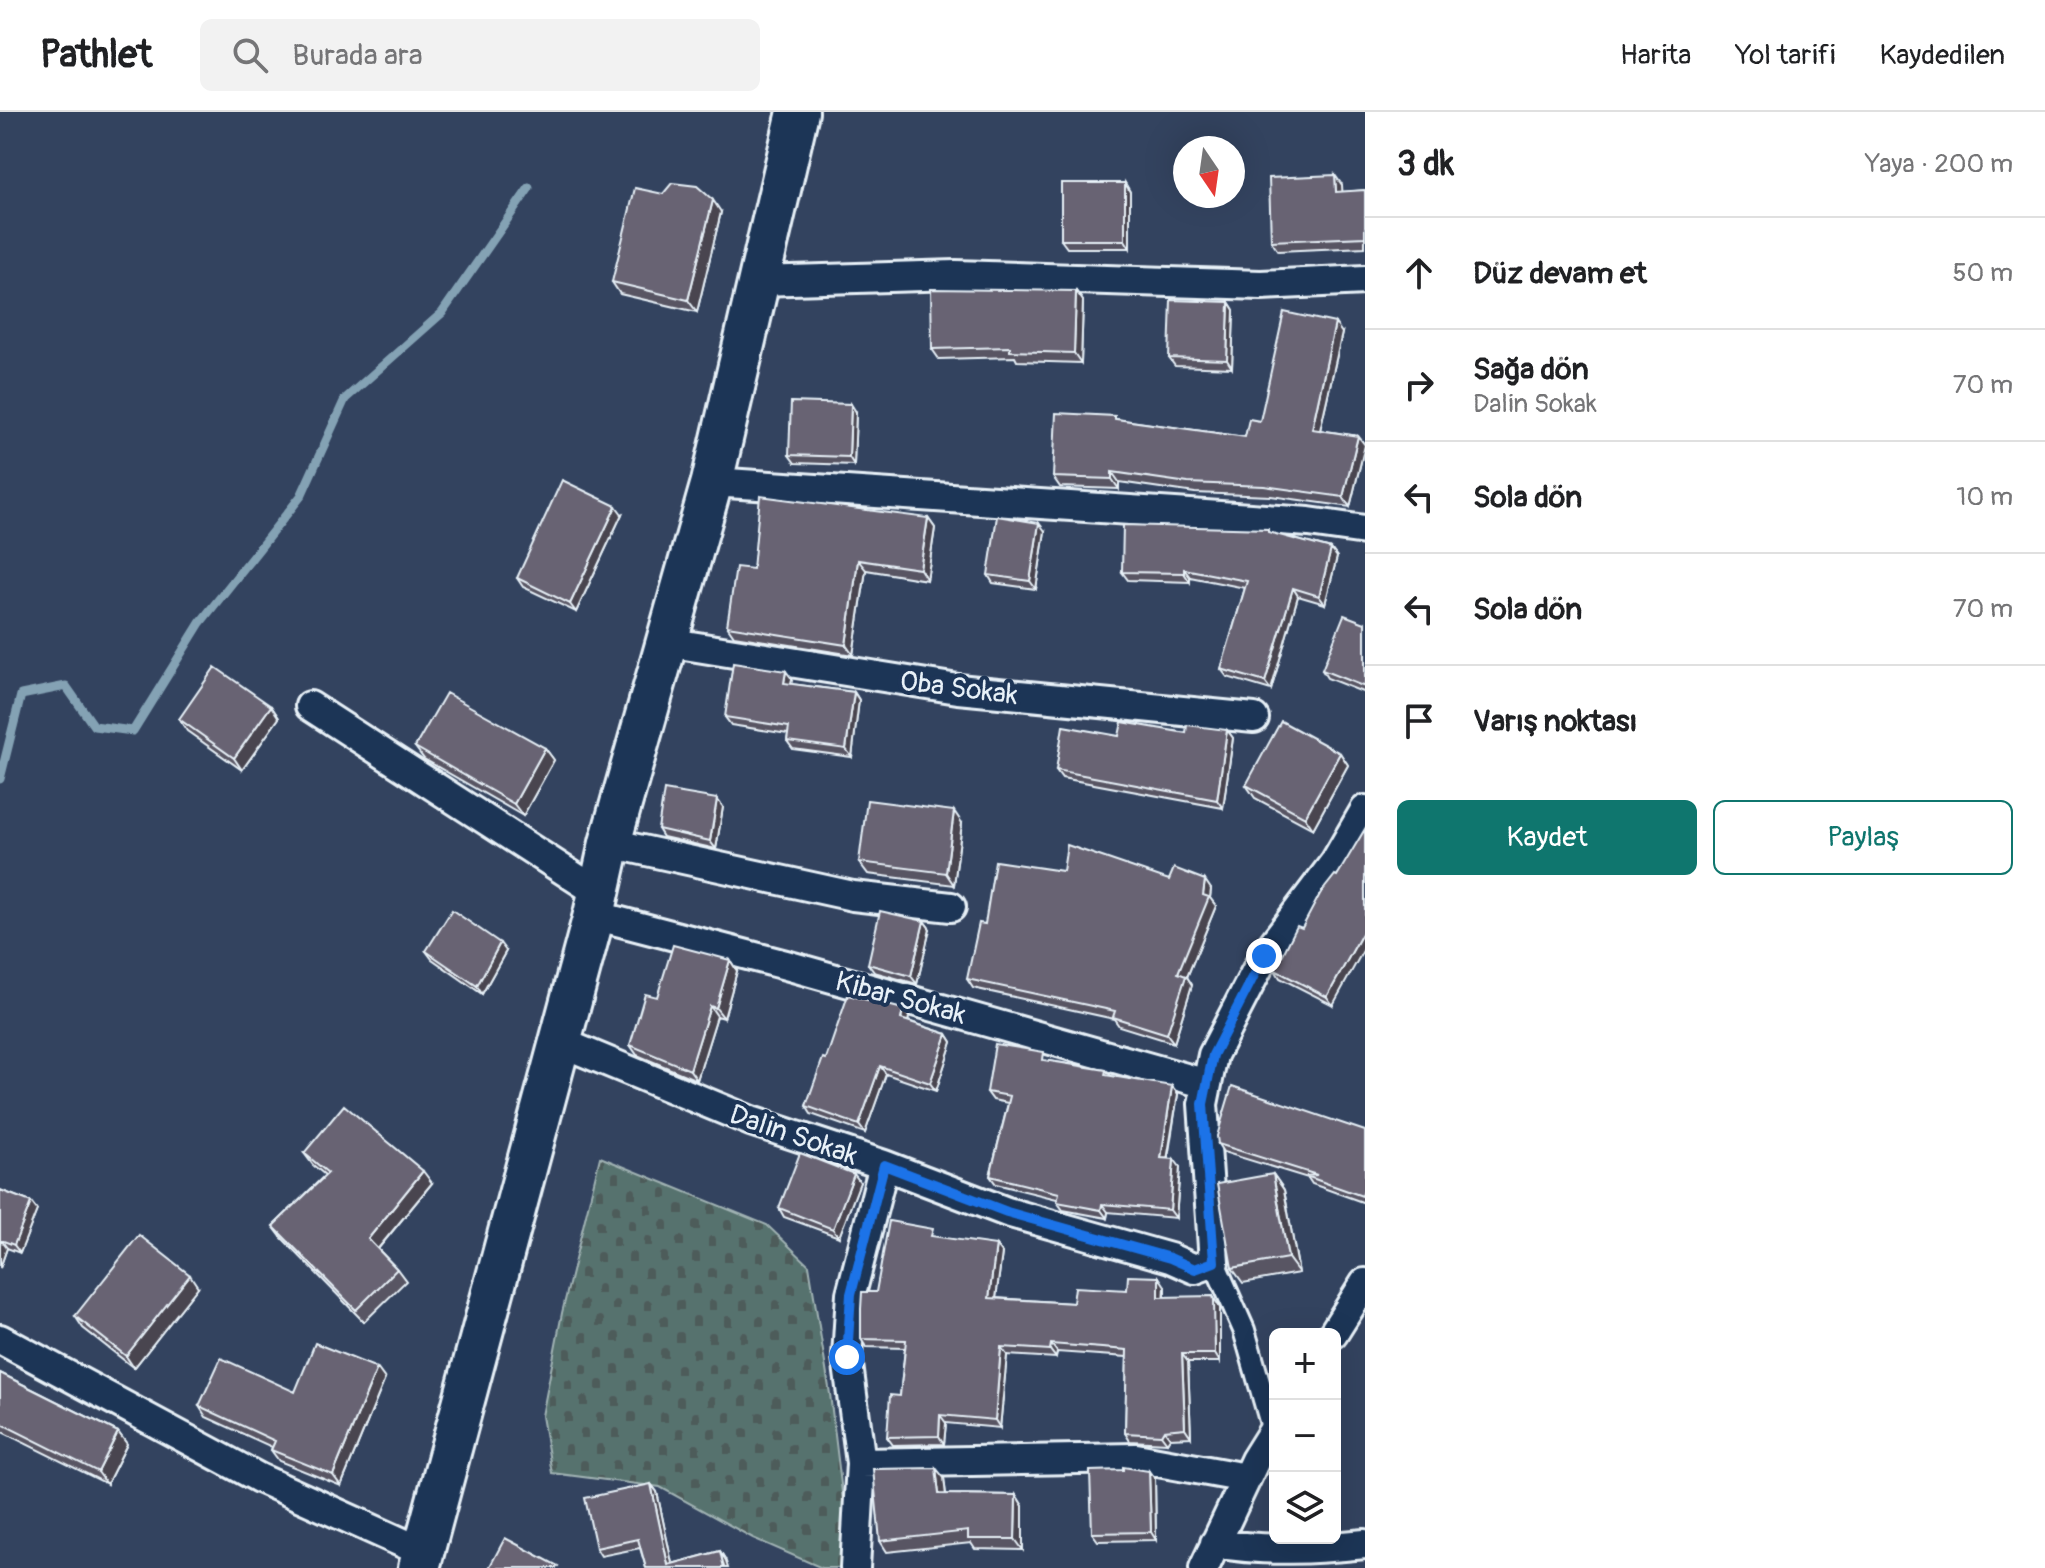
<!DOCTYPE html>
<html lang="tr">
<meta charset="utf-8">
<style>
body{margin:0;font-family:Pangolin,sans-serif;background:#f2f2f2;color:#202124}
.controls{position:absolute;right:24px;bottom:24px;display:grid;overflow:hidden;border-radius:12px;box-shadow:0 8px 32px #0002}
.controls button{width:72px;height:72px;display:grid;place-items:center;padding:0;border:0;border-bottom:2px solid #e0e0e0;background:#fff;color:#202124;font:40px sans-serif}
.compass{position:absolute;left:1173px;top:24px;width:72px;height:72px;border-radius:50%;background:#fff;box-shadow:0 8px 32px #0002;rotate:167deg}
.stop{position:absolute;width:24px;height:24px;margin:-18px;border:6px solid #1a73e8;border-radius:50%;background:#fff}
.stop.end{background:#1a73e8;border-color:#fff;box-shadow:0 2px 8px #0008}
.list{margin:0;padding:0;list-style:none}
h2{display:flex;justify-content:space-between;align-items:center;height:104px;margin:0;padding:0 32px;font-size:34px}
h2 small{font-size:26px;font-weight:400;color:#757577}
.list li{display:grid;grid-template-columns:52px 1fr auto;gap:24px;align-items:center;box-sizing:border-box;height:112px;padding:0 32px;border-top:2px solid #e0e0e0}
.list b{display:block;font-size:30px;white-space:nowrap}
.list p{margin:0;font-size:26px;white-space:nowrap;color:#757577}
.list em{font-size:26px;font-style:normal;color:#757577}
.actions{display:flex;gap:16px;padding:24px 32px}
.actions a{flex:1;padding:18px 0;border:2px solid #0f766e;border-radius:12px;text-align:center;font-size:28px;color:#0f766e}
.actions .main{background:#0f766e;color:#fff}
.icon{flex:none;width:44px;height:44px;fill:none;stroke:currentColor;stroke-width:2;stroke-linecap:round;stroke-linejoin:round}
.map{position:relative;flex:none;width:1365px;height:1456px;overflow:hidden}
header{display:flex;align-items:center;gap:48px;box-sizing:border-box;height:112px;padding:0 40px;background:#fff;border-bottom:2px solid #e0e0e0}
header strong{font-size:38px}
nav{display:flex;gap:44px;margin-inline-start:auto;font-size:28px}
.search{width:560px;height:72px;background:#f2f2f2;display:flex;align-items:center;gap:20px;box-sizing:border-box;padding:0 28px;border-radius:12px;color:#757577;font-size:30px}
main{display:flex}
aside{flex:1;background:#fff}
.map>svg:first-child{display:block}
.cemetery{fill:url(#cemetery-stones);stroke:#a0b2b3;stroke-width:2}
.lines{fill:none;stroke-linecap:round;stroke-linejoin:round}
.stream{stroke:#84a2b4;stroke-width:9}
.pedestrian-casing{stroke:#e8f1f8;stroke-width:26}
.minor-casing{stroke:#e8f1f8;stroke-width:34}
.secondary-casing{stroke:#e8f1f8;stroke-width:46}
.pedestrian{stroke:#1d3557;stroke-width:20}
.minor{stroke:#1d3557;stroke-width:28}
.secondary{stroke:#1d3557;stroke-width:40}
.wall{fill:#595563;stroke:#e8f1f8;stroke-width:2}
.shaded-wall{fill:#484550;stroke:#e8f1f8;stroke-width:2}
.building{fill:#676373;stroke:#e8f1f8;stroke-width:2}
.route{stroke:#1a73e8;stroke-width:10}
.labels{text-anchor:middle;stroke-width:8;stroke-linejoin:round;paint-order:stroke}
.street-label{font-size:28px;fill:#e8f1f8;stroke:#1d3557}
</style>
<header>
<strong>Pathlet</strong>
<div class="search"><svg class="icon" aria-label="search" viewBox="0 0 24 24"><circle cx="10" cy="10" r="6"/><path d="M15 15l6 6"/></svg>Burada ara</div>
<nav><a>Harita</a><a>Yol tarifi</a><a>Kaydedilen</a></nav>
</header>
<main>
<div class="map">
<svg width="1365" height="1456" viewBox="0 0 1365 1456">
<defs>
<pattern id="cemetery-stones" width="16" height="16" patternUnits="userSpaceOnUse" patternTransform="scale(2)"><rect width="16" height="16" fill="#57726e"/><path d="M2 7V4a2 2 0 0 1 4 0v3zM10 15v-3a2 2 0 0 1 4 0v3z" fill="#4e5b5a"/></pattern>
</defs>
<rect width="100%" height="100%" fill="#33435f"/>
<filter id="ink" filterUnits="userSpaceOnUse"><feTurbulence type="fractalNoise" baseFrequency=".0125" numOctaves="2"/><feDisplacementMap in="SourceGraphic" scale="16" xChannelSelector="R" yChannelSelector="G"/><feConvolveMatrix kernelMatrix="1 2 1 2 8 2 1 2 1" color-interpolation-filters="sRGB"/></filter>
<g filter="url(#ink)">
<path class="cemetery" d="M 600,1045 L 767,1113 L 809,1153 L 830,1282 L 843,1389 L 846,1456 L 822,1456 L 753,1426 L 660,1375 L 552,1361 L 542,1304 L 562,1201 Z"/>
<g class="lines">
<path class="stream" d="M 0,667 L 21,583 L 66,574 L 94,614 L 133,619 L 200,511 L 301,384 L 345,287 L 442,201 L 529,76"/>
<defs>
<path id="pedestrian" d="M 1214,1150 L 1244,1218 L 1273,1319"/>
<path id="minor" d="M 758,169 L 956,163 L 1261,173 L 1365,168
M 712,370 L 1309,410 L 1365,418
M 666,530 L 958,577 L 1254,606
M 310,594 L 599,781
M 610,731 L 853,784 L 951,795
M 594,803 L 786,853 L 1207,972
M 558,929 L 751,1009 L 884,1053 L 1007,1100 L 1170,1146 L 1195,1157 L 1214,1150 L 1203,992 L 1213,943 L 1264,844 L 1335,750 L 1365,698
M 1333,1222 L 1365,1171
M 0,1227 L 259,1366 L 423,1440
M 861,1351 L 1136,1346 L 1246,1366
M 1215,1431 C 1264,1440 1316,1437 1365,1432
M 855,1456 L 861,1351 L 847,1245 L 851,1182 L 884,1053
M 1204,1456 L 1255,1348 L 1275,1316"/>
<path id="secondary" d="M 419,1456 L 594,803 L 610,731 L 712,370 L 798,0"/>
</defs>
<use href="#pedestrian" class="pedestrian-casing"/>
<use href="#minor" class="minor-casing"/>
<use href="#secondary" class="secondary-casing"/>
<use href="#pedestrian" class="pedestrian"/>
<use href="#minor" class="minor"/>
<use href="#secondary" class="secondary"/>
</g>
<path class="wall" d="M 1125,71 L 1130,80 L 1130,136 L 1067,136 L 1061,128 Z
M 1342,73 L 1342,80 L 1365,78 L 1365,135 L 1278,139 L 1271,129 Z
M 721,100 L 697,200 L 620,182 L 612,170 Z
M 1076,179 L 1083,189 L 1081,251 L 1017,249 L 1015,245 L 939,247 L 932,237 Z
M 1229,190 L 1234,198 L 1232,256 L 1175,254 L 1169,246 Z
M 1342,221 L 1320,318 L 1358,324 L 1365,333 L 1350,395 L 1271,384 L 1195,381 L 1119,370 L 1119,377 L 1060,375 L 1053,365 L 1117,307 L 1245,325 Z
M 856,300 L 854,353 L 795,351 L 789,343 Z
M 622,402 L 576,500 L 523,475 L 517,466 Z
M 928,406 L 935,416 L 927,468 L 866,458 L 853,543 L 734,524 L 727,514 L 753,457 Z
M 1045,419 L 1036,477 L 993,471 L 988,463 Z
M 1271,421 L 1331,437 L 1337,445 L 1325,492 L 1298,484 L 1271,578 L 1227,565 L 1221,557 L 1245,476 L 1190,465 L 1190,470 L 1128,468 L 1122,460 Z
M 1365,511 L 1365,581 L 1327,566 L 1322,558 Z
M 792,567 L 791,572 L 854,580 L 859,588 L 852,645 L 793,637 L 787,629 L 788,622 L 731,613 L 725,605 Z
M 271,594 L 279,606 L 242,658 L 187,619 L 179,607 Z
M 1227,618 L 1233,626 L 1223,696 L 1062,666 L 1056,658 L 1119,624 Z
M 415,635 L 545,636 L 554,648 L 523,704 L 424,647 Z
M 1340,641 L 1348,653 L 1313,717 L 1255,686 L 1246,673 Z
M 723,695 L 716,737 L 663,725 L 658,717 Z
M 962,711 L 954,773 L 868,762 L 859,750 Z
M 1063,759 L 1169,768 L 1211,777 L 1210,786 L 1216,794 L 1187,865 L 1192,873 L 1174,931 L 1119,914 L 1114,907 L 973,876 L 967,867 Z
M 1337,764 L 1333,893 L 1280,866 L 1275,858 Z
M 924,809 L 930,817 L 917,872 L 874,860 L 868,852 Z
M 426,839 L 506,839 L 482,882 L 432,847 Z
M 730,848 L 737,859 L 724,906 L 717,904 L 697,968 L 637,943 L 630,933 L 657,885 Z
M 909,905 L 908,909 L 947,922 L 952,930 L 936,979 L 886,962 L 865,1021 L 811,1002 L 806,994 L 826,947 Z
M 1050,949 L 1106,958 L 1111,964 L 1178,982 L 1168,1046 L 1180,1055 L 1176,1106 L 1108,1100 L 1107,1106 L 1063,1098 L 1057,1090 L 1057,1087 L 996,1072 L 990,1064 L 1008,991 L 993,988 L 987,980 Z
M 1365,1019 L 1365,1091 L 1312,1072 L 1308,1066 L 1223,1040 L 1218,1032 Z
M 304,1041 L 432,1071 L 378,1137 L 397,1157 L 406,1169 L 364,1210 L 282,1126 L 273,1114 L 325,1063 L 313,1053 Z
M 1273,1062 L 1284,1078 L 1299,1161 L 1243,1171 L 1232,1156 Z
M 860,1070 L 839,1125 L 784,1105 L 779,1096 Z
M 0,1078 L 31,1090 L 37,1098 L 20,1141 L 7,1136 L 0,1156 Z
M 996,1133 L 1002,1141 L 996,1186 L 1073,1191 L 1127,1178 L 1165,1174 L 1165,1185 L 1219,1192 L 1220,1196 L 1220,1250 L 1188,1250 L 1191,1325 L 1170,1326 L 1167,1331 L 1130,1329 L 1125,1321 L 1127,1245 L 1057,1240 L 1056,1246 L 1007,1243 L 1000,1316 L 946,1311 L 944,1332 L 893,1333 L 887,1325 L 900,1284 L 905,1236 L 866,1235 L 861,1227 L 876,1180 Z
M 198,1175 L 134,1256 L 83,1216 L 75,1204 Z
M 0,1261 L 118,1320 L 127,1332 L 107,1372 L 0,1319 Z
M 385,1267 L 341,1374 L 279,1349 L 271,1338 L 272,1335 L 206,1305 L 199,1294 Z
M 944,1366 L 946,1382 L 1016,1383 L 1023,1394 L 1023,1438 L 975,1437 L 971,1431 L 887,1440 L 880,1429 Z
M 1155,1367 L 1156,1428 L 1098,1429 L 1092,1421 Z
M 651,1372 L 657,1380 L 672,1452 L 720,1439 L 725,1447 L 646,1456 L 640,1436 L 601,1444 L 596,1436 Z"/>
<path class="shaded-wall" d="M 1335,63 L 1342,73 L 1343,90 L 1336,80 Z
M 1125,71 L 1130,80 L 1130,136 L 1125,128 Z
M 713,88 L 721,100 L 697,200 L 688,188 Z
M 1076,179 L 1083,189 L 1081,251 L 1074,241 Z
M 1229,190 L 1234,198 L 1232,256 L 1227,248 Z
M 1335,211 L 1342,221 L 1318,327 L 1312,317 Z
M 851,292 L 856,300 L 854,353 L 849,345 Z
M 1358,324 L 1365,333 L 1350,395 L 1343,385 Z
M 1112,360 L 1119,370 L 1119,377 L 1112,367 Z
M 616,394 L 622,402 L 576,500 L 570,492 Z
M 928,406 L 935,416 L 927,468 L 920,457 Z
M 1039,411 L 1045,419 L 1036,477 L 1030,469 Z
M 1331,437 L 1337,445 L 1325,492 L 1319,484 Z
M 858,448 L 866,458 L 853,543 L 846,533 Z
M 1184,457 L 1190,465 L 1190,470 L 1184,461 Z
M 1293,476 L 1298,484 L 1271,578 L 1265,570 Z
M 786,559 L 792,567 L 790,579 L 784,571 Z
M 854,580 L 859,588 L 852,645 L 846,637 Z
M 271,594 L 279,606 L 242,658 L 234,646 Z
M 1227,618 L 1233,626 L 1223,696 L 1217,688 Z
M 545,636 L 554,648 L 523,704 L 514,692 Z
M 1340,641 L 1348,653 L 1313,717 L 1305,705 Z
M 717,687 L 723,695 L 716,737 L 710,729 Z
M 954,699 L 962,711 L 954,773 L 946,761 Z
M 1205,768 L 1211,777 L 1210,786 L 1216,794 L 1187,865 L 1192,873 L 1174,931 L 1167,922 L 1178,861 L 1203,783 Z
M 924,809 L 930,817 L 917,872 L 911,864 Z
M 1365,816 L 1365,835 L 1333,893 L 1327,885 Z
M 500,831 L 506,839 L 482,882 L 477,874 Z
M 730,848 L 737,859 L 724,906 L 716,896 Z
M 710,894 L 717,904 L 697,968 L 690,958 Z
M 903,897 L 909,905 L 907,915 L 901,907 Z
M 947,922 L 952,930 L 936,979 L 930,971 Z
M 880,954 L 886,962 L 865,1021 L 859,1013 Z
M 1172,974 L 1178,982 L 1166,1054 L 1161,1046 Z
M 1174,1047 L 1180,1055 L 1176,1106 L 1170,1098 Z
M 423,1059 L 432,1071 L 376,1139 L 368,1127 Z
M 854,1062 L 860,1070 L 839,1125 L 833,1117 Z
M 1273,1062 L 1284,1078 L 1299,1161 L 1288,1146 Z
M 31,1090 L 37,1098 L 20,1141 L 14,1133 Z
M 1102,1092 L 1108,1100 L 1107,1106 L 1101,1098 Z
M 1,1128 L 7,1136 L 0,1156 L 0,1132 Z
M 996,1133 L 1002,1141 L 995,1194 L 989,1186 Z
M 190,1163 L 198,1175 L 134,1256 L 126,1244 Z
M 1159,1165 L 1165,1174 L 1164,1193 L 1159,1185 Z
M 1213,1184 L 1220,1196 L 1220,1250 L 1215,1242 Z
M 1051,1232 L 1057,1240 L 1056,1246 L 1050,1238 Z
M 1001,1235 L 1007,1243 L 1000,1316 L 995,1308 Z
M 1182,1242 L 1188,1250 L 1191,1325 L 1185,1316 Z
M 377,1256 L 385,1267 L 341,1374 L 333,1363 Z
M 940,1303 L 946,1311 L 944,1332 L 939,1324 Z
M 1164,1318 L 1170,1326 L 1167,1331 L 1161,1323 Z
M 118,1320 L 127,1332 L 107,1372 L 98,1360 Z
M 936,1356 L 944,1366 L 947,1393 L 939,1382 Z
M 1149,1359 L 1155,1367 L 1156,1428 L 1151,1420 Z
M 651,1372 L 657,1380 L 673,1456 L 668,1453 Z
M 1016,1383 L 1023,1394 L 1023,1438 L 1015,1427 Z
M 720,1439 L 725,1447 L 728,1456 L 724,1456 Z"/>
<path class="building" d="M 1335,63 L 1336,80 L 1365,78 L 1365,125 L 1271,129 L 1269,66 Z
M 672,71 L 697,74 L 713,88 L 688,188 L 612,170 L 635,76 L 663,82 Z
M 1061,71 L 1125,71 L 1125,128 L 1061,128 Z
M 931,177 L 1076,179 L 1074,241 L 1010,239 L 1010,235 L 932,237 Z
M 1171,188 L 1229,190 L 1227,248 L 1169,246 Z
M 1284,200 L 1335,211 L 1312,317 L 1358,324 L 1343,385 L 1264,374 L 1188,371 L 1112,360 L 1112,367 L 1053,365 L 1056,301 L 1115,304 L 1115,307 L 1245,325 L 1249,307 L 1260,309 Z
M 791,290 L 851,292 L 849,345 L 789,343 Z
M 562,368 L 616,394 L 570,492 L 517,466 Z
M 760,384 L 928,406 L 920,457 L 858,448 L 846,533 L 727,514 L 736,455 L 753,457 Z
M 997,404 L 1039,411 L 1030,469 L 988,463 Z
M 1123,413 L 1268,417 L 1268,420 L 1331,437 L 1319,484 L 1293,476 L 1265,570 L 1221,557 L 1247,469 L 1184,457 L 1184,461 L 1122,460 Z
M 1344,503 L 1365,511 L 1365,575 L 1322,558 Z
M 733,551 L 786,559 L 784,571 L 854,580 L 846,637 L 787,629 L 789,615 L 725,605 Z
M 215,555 L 271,594 L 234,646 L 179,607 Z
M 446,581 L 545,636 L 514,692 L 415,635 Z
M 1281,609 L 1340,641 L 1305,705 L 1246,673 Z
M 1122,610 L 1186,621 L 1187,613 L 1227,618 L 1217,688 L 1056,658 L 1063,614 L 1119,624 Z
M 664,678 L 717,687 L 710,729 L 658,717 Z
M 867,688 L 954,699 L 946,761 L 859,750 Z
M 1365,717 L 1365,816 L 1327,885 L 1275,858 L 1297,814 L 1302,816 L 1320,782 L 1335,763 L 1337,764 Z
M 1067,733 L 1169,768 L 1174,756 L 1205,768 L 1203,783 L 1209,785 L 1178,861 L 1186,864 L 1167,922 L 1113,905 L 1115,899 L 967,867 L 979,811 L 985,812 L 995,749 L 1063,759 Z
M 452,798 L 500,831 L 477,874 L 426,839 Z
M 880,799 L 924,809 L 911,864 L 868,852 Z
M 673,833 L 730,848 L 716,896 L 710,894 L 690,958 L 630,933 L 645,882 L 657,885 Z
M 848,883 L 903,897 L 901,907 L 947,922 L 930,971 L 880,954 L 859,1013 L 806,994 L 823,946 L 826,947 Z
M 995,932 L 1044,940 L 1043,948 L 1106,958 L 1105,963 L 1172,974 L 1161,1046 L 1174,1047 L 1170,1098 L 1102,1092 L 1101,1098 L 1057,1090 L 1059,1081 L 990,1064 L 1010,984 L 987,980 Z
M 1232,974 L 1365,1019 L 1365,1076 L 1362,1084 L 1306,1064 L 1317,1063 L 1218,1032 L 1217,1024 Z
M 344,993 L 423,1059 L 368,1127 L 397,1157 L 356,1198 L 273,1114 L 328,1061 L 304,1041 Z
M 800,1041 L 854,1062 L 833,1117 L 779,1096 Z
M 1273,1062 L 1288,1146 L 1232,1156 L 1217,1072 Z
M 0,1078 L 31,1090 L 14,1133 L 1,1128 L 0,1132 Z
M 889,1109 L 933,1117 L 931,1124 L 996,1133 L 989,1186 L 1073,1191 L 1075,1175 L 1127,1178 L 1128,1164 L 1159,1165 L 1159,1185 L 1213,1184 L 1214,1188 L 1215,1242 L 1182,1242 L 1185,1316 L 1164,1318 L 1161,1323 L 1125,1321 L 1127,1238 L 1051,1232 L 1050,1238 L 1001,1235 L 995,1308 L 940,1303 L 939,1324 L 887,1325 L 890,1283 L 900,1284 L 906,1228 L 861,1227 L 861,1197 L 862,1180 L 876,1180 Z
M 139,1123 L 190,1163 L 126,1244 L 75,1204 Z
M 315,1231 L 377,1256 L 333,1363 L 271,1338 L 275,1329 L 199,1294 L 221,1246 L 295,1280 Z
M 0,1261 L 118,1320 L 98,1360 L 0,1311 Z
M 1123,1355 L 1149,1359 L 1151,1420 L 1092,1421 L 1090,1359 L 1123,1358 Z
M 936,1356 L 939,1382 L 1016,1383 L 1015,1427 L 968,1427 L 968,1419 L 880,1429 L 873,1357 Z
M 651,1372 L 668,1453 L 720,1439 L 724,1456 L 646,1456 L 638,1427 L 596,1436 L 585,1386 Z
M 505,1426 L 558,1454 L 556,1456 L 489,1456 Z"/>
</g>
<g class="lines" filter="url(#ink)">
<path class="route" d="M 847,1245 L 851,1182 L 884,1053 L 1007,1100 L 1170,1146 L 1195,1157 L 1214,1150 L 1203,992 L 1213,943 L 1264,844"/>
</g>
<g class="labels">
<g class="street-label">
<text transform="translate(959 575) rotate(7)" y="10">Oba Sokak</text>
<text transform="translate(901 885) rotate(15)" y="10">Kibar Sokak</text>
<text transform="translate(794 1022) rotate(19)" y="10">Dalin Sokak</text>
</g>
</g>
</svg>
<div class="controls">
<button>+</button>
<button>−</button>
<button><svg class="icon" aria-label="layers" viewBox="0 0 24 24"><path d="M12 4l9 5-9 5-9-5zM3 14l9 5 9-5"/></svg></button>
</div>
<svg class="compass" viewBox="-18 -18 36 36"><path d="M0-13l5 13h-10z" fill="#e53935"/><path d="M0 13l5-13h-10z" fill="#757577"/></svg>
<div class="stop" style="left:847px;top:1245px"></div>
<div class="stop end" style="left:1264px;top:844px"></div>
</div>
<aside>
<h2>3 dk<small>Yaya · 200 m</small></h2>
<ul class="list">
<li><svg class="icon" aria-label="ahead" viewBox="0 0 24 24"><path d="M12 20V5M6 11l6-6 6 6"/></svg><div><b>Düz devam et</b></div><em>50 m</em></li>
<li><svg class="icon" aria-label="right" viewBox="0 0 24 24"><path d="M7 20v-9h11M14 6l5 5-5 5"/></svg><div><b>Sağa dön</b><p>Dalin Sokak</p></div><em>70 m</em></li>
<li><svg class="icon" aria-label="left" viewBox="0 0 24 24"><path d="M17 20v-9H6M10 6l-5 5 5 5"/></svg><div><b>Sola dön</b></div><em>10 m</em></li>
<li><svg class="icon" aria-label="left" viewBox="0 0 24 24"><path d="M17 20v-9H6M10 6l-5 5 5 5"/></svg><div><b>Sola dön</b></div><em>70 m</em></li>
<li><svg class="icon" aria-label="arrive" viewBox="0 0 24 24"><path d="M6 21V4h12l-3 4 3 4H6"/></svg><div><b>Varış noktası</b></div></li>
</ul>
<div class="actions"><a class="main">Kaydet</a><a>Paylaş</a></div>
</aside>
</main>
